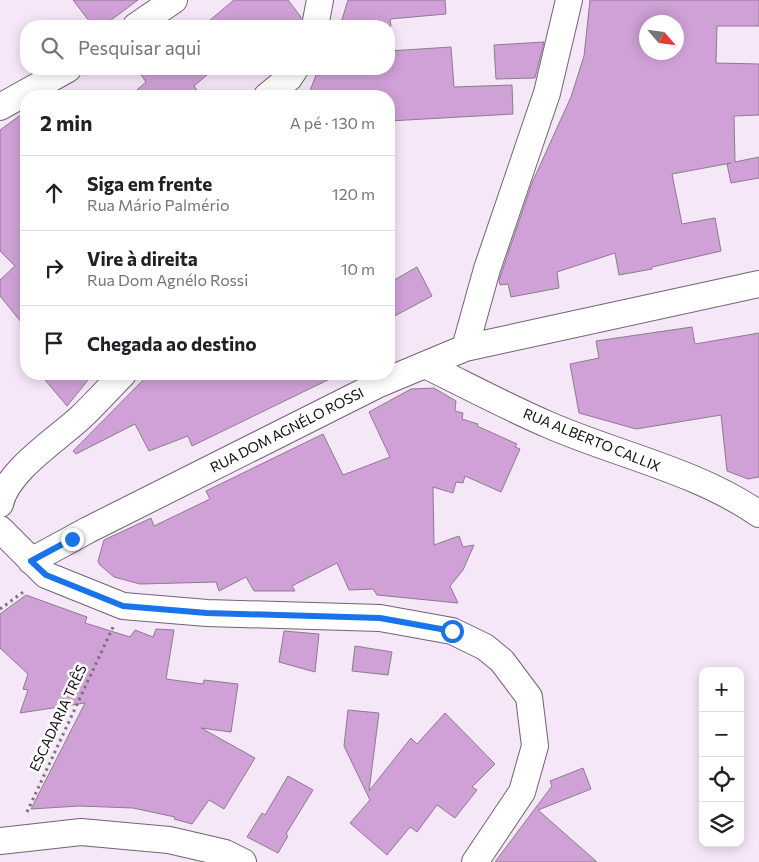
<!DOCTYPE html>
<html lang="pt">
<meta charset="utf-8">
<style>
body{margin:0;font-family:Commissioner,sans-serif;background:#f6f6f6;color:#202124}
.controls{position:absolute;right:15px;bottom:15px;display:grid;overflow:hidden;border-radius:10px;box-shadow:0 2px 12px #0003}
.controls button{width:45px;height:45px;display:grid;place-items:center;padding:0;border:0;border-bottom:1px solid #e0e0e0;background:#fff;color:#202124;font:25px sans-serif}
.compass{position:absolute;left:639px;top:15px;width:45px;height:45px;border-radius:50%;background:#fff;box-shadow:0 2px 12px #0003;rotate:118deg}
.stop{position:absolute;width:15px;height:15px;margin:-11px;border:4px solid #1a73e8;border-radius:50%;background:#fff}
.stop.end{background:#1a73e8;border-color:#fff;box-shadow:0 1px 5px #0008}
.list{margin:0;padding:0;list-style:none}
h2{display:flex;justify-content:space-between;align-items:center;height:65px;margin:0;padding:0 20px;font-size:21px}
h2 small{font-size:16px;font-weight:400;color:#757577}
.list li{display:grid;grid-template-columns:32px 1fr auto;gap:15px;align-items:center;box-sizing:border-box;height:75px;padding:0 20px;border-top:1px solid #e0e0e0}
.list b{display:block;font-size:19px;white-space:nowrap}
.list p{margin:0;font-size:16px;white-space:nowrap;color:#757577}
.list em{font-size:16px;font-style:normal;color:#757577}
.icon{flex:none;width:28px;height:28px;fill:none;stroke:currentColor;stroke-width:2;stroke-linecap:round;stroke-linejoin:round}
.map{position:relative;flex:none;width:759px;height:862px;overflow:hidden}
.search{position:absolute;background:#fff;box-shadow:0 2px 12px #0003;left:20px;top:20px;width:375px;height:55px;display:flex;align-items:center;gap:12px;box-sizing:border-box;padding:0 18px;border-radius:20px;color:#757577;font-size:19px}
.panel{position:absolute;background:#fff;box-shadow:0 2px 12px #0003;left:20px;top:90px;width:375px;height:290px;border-radius:20px}
.map>svg:first-child{display:block}
.building{fill:#cfa1d6;stroke:#8b7d8d;fill-rule:evenodd}
.lines{fill:none;stroke-linecap:round;stroke-linejoin:round}
.minor-casing{stroke:#706372;stroke-width:28}
.path{stroke:#79707b;stroke-width:3;stroke-dasharray:2.5 4;stroke-linecap:butt}
.minor{stroke:#fff;stroke-width:26}
.route{stroke:#1a73e8;stroke-width:6}
.labels{text-anchor:middle;stroke-width:5;stroke-linejoin:round;paint-order:stroke}
.street-label{font-size:14px;fill:#0e0a0f;stroke:#fff}
</style>
<div class="map">
<svg width="759" height="862" viewBox="0 0 759 862">
<rect width="100%" height="100%" fill="#f5e6f8"/>
<path class="building" d="M 73,0 L 138,0 L 103,26 L 93,26 Z
M 234,0 L 288,0 L 301,17 L 300,26 L 203,26 Z
M 348,0 L 445,0 L 446,14 L 390,19 L 391,26 L 340,26 Z
M 590,0 L 759,0 L 759,26 L 717,26 L 716,63 L 759,64 L 759,115 L 734,116 L 735,162 L 759,157 L 759,178 L 731,183 L 727,164 L 731,163 L 672,174 L 682,224 L 715,218 L 721,251 L 652,267 L 652,269 L 619,275 L 615,253 L 557,272 L 559,288 L 511,297 L 508,284 L 500,285 L 499,280 L 532,183 L 571,97 L 584,56 ZM 646,22 L 676,22 L 676,52 L 646,52 Z
M 544,42 L 535,78 L 496,79 L 494,45 Z
M 451,47 L 454,87 L 512,85 L 513,114 L 389,121 L 389,96 L 308,96 L 316,75 L 359,71 L 359,69 L 389,69 L 389,51 Z
M 137,69 L 214,69 L 194,86 L 201,96 L 130,96 L 146,82 Z
M 26,111 L 26,328 L 0,296 L 0,280 L 15,266 L 0,251 L 0,130 Z
M 417,267 L 432,296 L 389,319 L 389,283 Z
M 692,327 L 695,344 L 759,333 L 759,477 L 748,479 L 727,471 L 721,415 L 636,429 L 579,413 L 570,364 L 599,358 L 596,341 Z
M 40,374 L 93,374 L 67,406 Z
M 149,374 L 340,374 L 192,446 L 188,436 L 149,451 L 135,424 L 76,454 L 73,451 Z
M 434,388 L 456,401 L 455,411 L 463,413 L 462,419 L 478,424 L 477,426 L 517,444 L 515,447 L 520,449 L 501,492 L 465,476 L 463,483 L 456,482 L 453,493 L 433,487 L 434,545 L 459,536 L 463,547 L 474,545 L 463,570 L 450,586 L 458,603 L 377,595 L 373,589 L 349,590 L 337,563 L 292,586 L 295,591 L 254,591 L 246,577 L 219,591 L 216,582 L 140,584 L 114,577 L 100,565 L 98,561 L 104,540 L 151,518 L 154,526 L 210,499 L 206,491 L 323,434 L 343,475 L 390,457 L 369,412 L 411,389 Z
M 26,595 L 87,617 L 85,623 L 130,637 L 135,630 L 153,637 L 156,629 L 174,630 L 166,679 L 203,684 L 204,680 L 238,684 L 231,732 L 201,728 L 255,758 L 224,809 L 209,800 L 192,824 L 174,819 L 175,817 L 133,808 L 79,806 L 31,809 L 85,703 L 20,713 L 28,690 L 23,689 L 28,674 L 0,648 L 0,614 Z
M 284,631 L 319,634 L 315,672 L 279,662 Z
M 355,646 L 392,652 L 388,675 L 352,671 Z
M 348,710 L 379,713 L 369,791 L 411,738 L 417,744 L 445,713 L 495,764 L 472,787 L 477,790 L 455,818 L 437,805 L 417,832 L 410,827 L 387,855 L 350,823 L 370,800 L 344,746 Z
M 583,768 L 591,789 L 538,810 L 597,862 L 495,862 L 552,786 L 550,781 Z
M 288,776 L 313,790 L 286,834 L 288,836 L 278,853 L 247,837 L 262,813 L 265,815 Z"/>
<g class="lines">
<defs>
<path id="minor" d="M 136,26 L 174,0
M 315,26 L 320,0
M 267,96 L 289,78 L 295,69
M 0,107 L 68,69
M 465,348 L 487,269 L 547,93 L 569,0
M 425,365 C 466,385 507,407 549,425 C 618,455 697,471 759,514
M 0,504 C 7,471 56,440 80,418 C 95,404 109,388 123,374
M 0,529 L 46,575 L 123,606 L 207,613 L 380,618 L 452,631 L 485,647 L 502,661 L 529,697 L 535,746 L 522,792 L 475,862
M 31,561 L 88,530 L 379,384 L 465,348 L 759,284
M 0,841 L 81,832 L 169,840 L 225,853 L 243,862"/>
</defs>
<use href="#minor" class="minor-casing"/>
<path class="path" d="M 0,609 L 26,590
M 27,812 L 113,627"/>
<use href="#minor" class="minor"/>
</g>
<g class="lines">
<path class="route" d="M 72,539 L 31,561 L 46,575 L 123,606 L 207,613 L 380,618 L 452,631"/>
</g>
<g class="labels">
<g class="street-label">
<text transform="translate(287 430) rotate(-27)" y="5">RUA DOM AGNÉLO ROSSI</text>
<text transform="translate(592 440) rotate(22)" y="5">RUA ALBERTO CALLIX</text>
<text transform="translate(58 718) rotate(-65)" y="5">ESCADARIA TRÊS</text>
</g>
</g>
</svg>
<div class="controls">
<button>+</button>
<button>−</button>
<button><svg class="icon" aria-label="locate" viewBox="0 0 24 24"><circle cx="12" cy="12" r="6"/><path d="M12 2v4M12 18v4M2 12h4M18 12h4"/></svg></button>
<button><svg class="icon" aria-label="layers" viewBox="0 0 24 24"><path d="M12 4l9 5-9 5-9-5zM3 14l9 5 9-5"/></svg></button>
</div>
<svg class="compass" viewBox="-18 -18 36 36"><path d="M0-13l5 13h-10z" fill="#e53935"/><path d="M0 13l5-13h-10z" fill="#757577"/></svg>
<div class="stop" style="left:452px;top:631px"></div>
<div class="stop end" style="left:72px;top:539px"></div>
<div class="search"><svg class="icon" aria-label="search" viewBox="0 0 24 24"><circle cx="10" cy="10" r="6"/><path d="M15 15l6 6"/></svg>Pesquisar aqui</div>
<section class="panel">
<h2>2 min<small>A pé · 130 m</small></h2>
<ul class="list">
<li><svg class="icon" aria-label="ahead" viewBox="0 0 24 24"><path d="M12 20V5M6 11l6-6 6 6"/></svg><div><b>Siga em frente</b><p>Rua Mário Palmério</p></div><em>120 m</em></li>
<li><svg class="icon" aria-label="right" viewBox="0 0 24 24"><path d="M7 20v-9h11M14 6l5 5-5 5"/></svg><div><b>Vire à direita</b><p>Rua Dom Agnélo Rossi</p></div><em>10 m</em></li>
<li><svg class="icon" aria-label="arrive" viewBox="0 0 24 24"><path d="M6 21V4h12l-3 4 3 4H6"/></svg><div><b>Chegada ao destino</b></div></li>
</ul>
</section>
</div>
